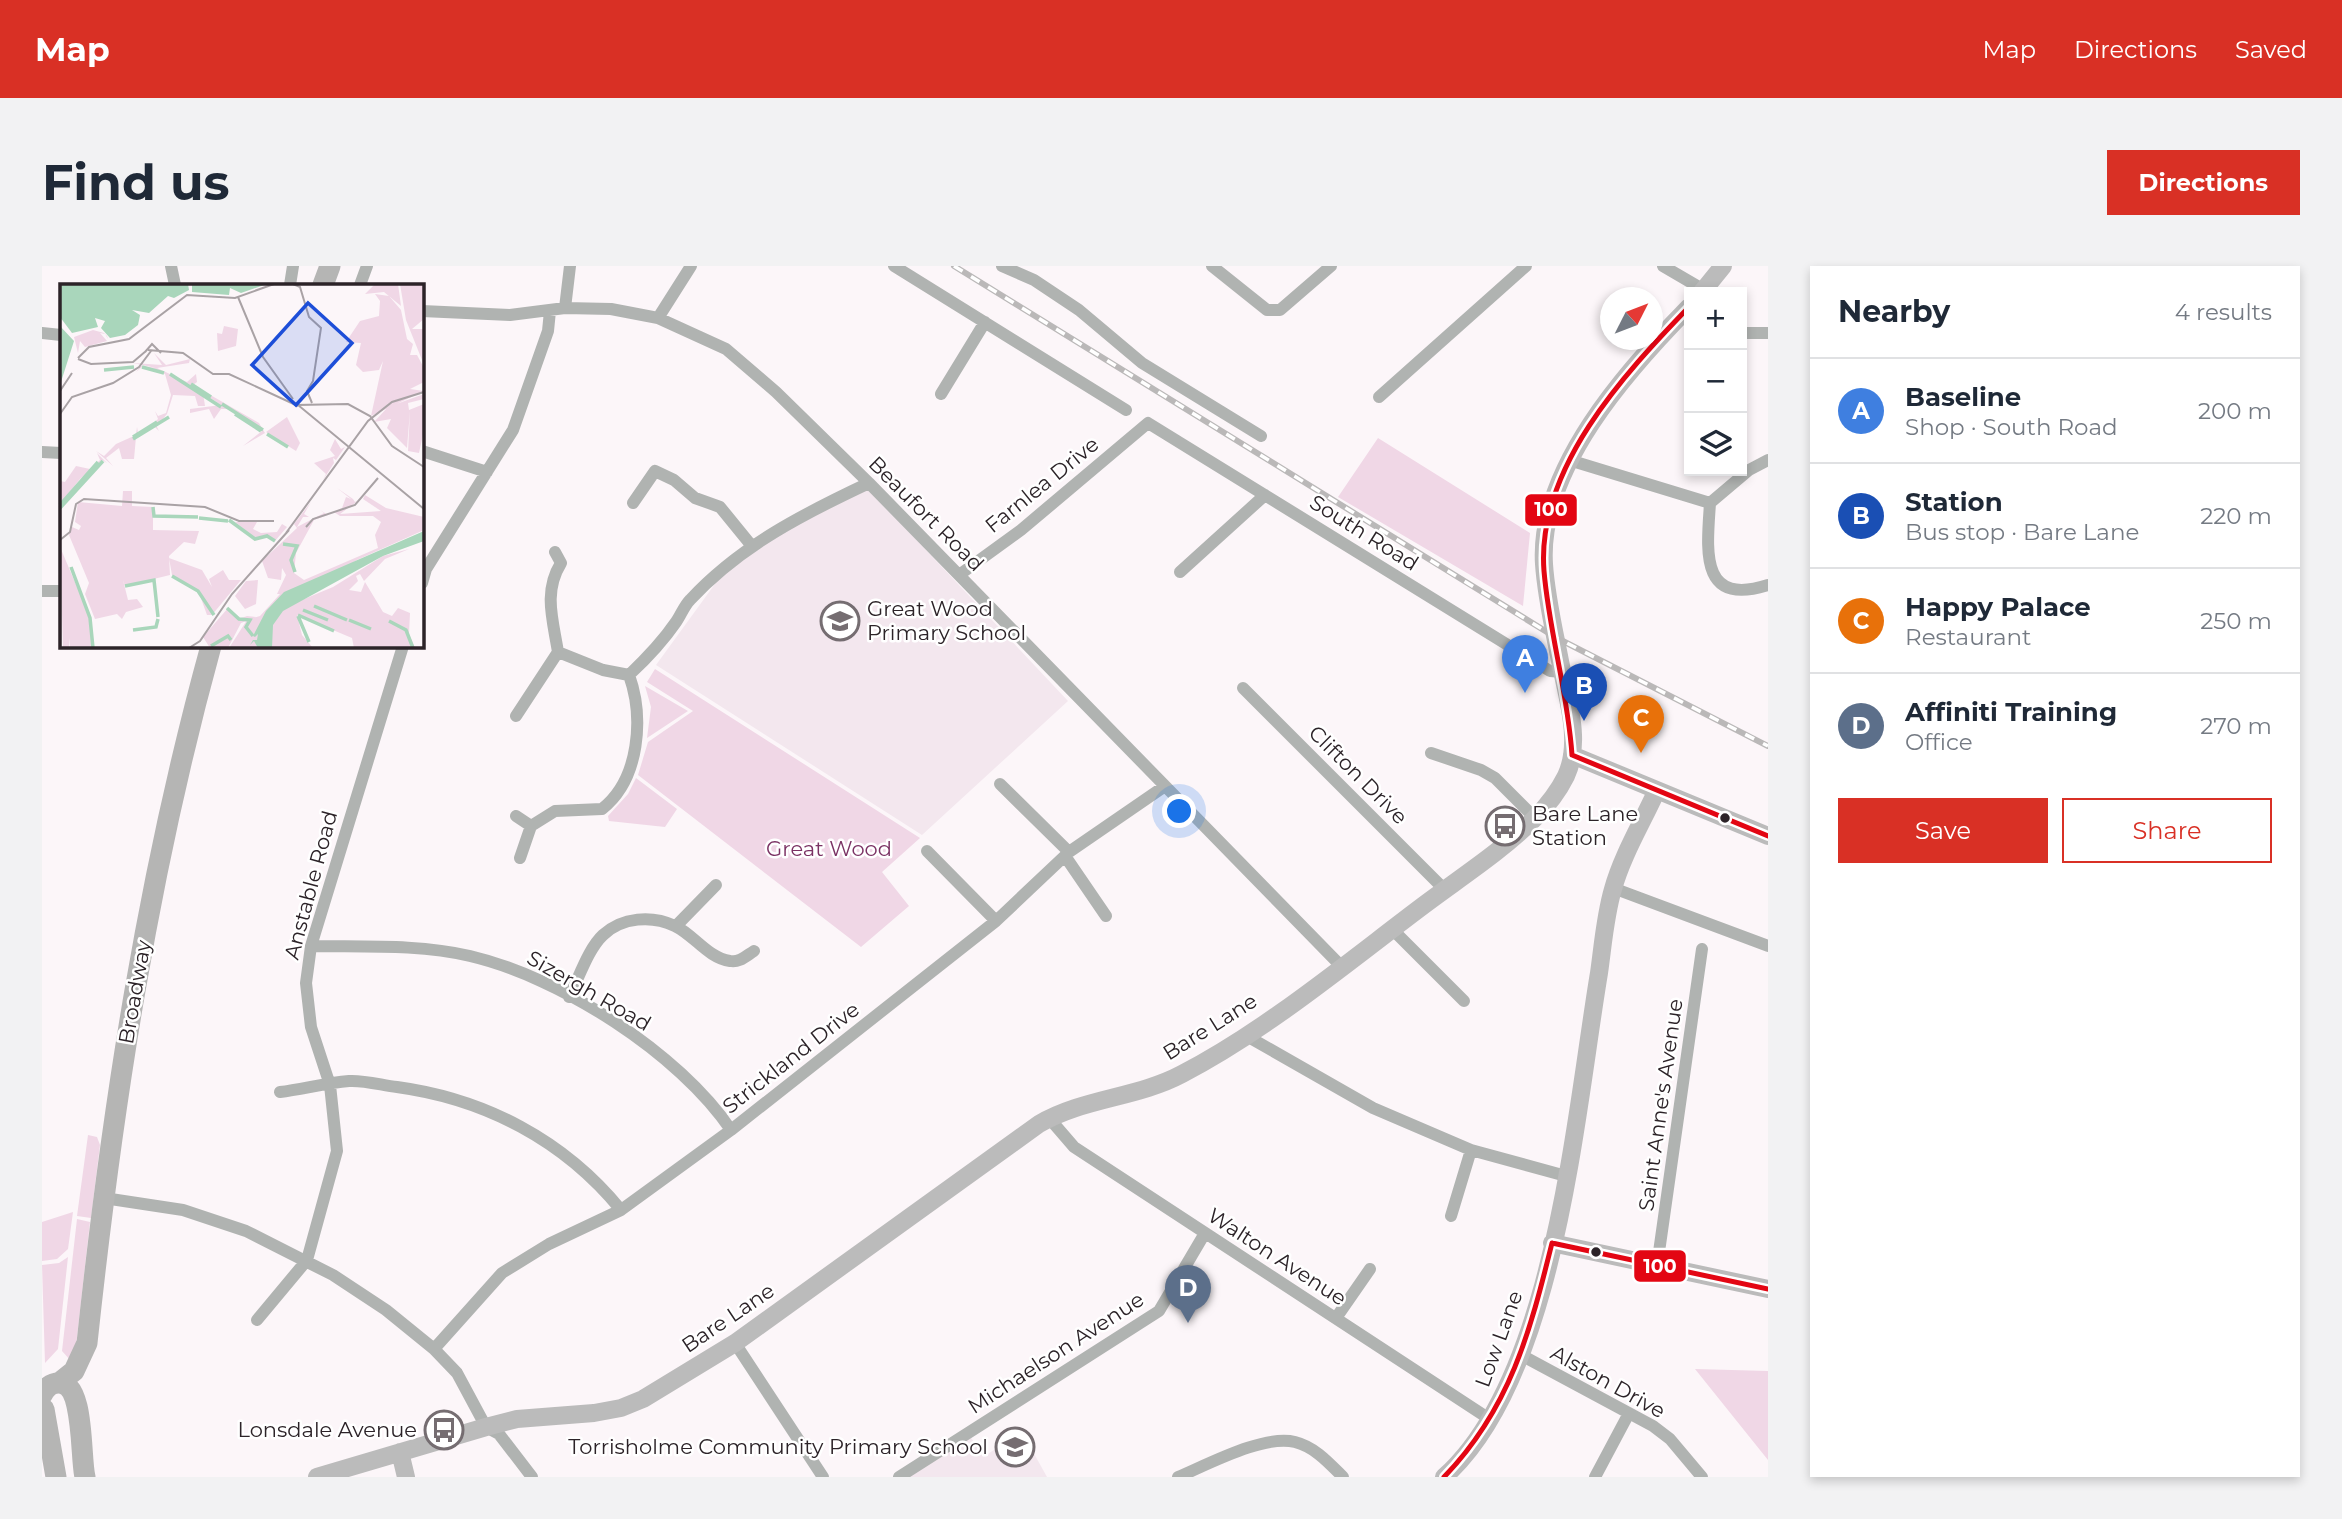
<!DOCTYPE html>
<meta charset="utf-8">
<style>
body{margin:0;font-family:Montserrat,sans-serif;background:#f2f2f3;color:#1f2937}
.controls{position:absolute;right:21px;top:21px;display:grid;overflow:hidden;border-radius:0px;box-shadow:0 4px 10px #0003}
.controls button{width:63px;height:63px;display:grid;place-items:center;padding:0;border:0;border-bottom:2px solid #e0e1e3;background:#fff;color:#1f2937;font:35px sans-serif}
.compass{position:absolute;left:1558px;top:21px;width:63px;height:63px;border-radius:50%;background:#fff;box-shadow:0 4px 10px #0003;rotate:48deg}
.you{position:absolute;left:1138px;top:546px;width:24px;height:24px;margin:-18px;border:5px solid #fff;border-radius:50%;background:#1a73e8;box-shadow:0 0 0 10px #1a73e833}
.badge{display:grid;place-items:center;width:46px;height:46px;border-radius:50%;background:#d93025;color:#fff;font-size:23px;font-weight:700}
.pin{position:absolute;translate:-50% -58px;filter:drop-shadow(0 2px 4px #0008)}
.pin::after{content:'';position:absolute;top:37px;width:24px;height:21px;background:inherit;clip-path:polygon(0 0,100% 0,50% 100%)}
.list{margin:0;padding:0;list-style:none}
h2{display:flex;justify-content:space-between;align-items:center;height:91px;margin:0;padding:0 28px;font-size:30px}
h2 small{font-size:23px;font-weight:400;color:#747a83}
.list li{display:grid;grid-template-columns:46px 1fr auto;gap:21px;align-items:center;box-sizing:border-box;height:105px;padding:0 28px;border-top:2px solid #e0e1e3}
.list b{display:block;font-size:26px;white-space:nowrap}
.list p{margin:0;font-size:23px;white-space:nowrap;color:#747a83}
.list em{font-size:23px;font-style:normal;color:#747a83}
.actions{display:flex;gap:14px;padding:21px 28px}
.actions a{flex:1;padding:16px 0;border:2px solid #d93025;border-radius:0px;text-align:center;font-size:24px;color:#d93025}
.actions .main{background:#d93025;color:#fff}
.icon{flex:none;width:38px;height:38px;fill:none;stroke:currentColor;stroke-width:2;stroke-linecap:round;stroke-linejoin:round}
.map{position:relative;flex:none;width:1726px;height:1211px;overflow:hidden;border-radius:0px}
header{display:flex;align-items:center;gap:42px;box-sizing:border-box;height:98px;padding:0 35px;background:#d93025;color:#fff}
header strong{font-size:33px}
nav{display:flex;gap:38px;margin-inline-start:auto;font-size:24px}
.intro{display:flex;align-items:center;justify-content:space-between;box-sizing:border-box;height:168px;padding:0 42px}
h1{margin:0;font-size:49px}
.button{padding:18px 32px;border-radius:0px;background:#d93025;color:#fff;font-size:24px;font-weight:700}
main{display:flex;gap:42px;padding:0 42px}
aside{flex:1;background:#fff;border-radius:0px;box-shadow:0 4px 10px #0003}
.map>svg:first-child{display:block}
.built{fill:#f3e7ee}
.green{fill:#f0d7e6}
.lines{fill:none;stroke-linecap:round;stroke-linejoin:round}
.street{stroke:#b0b3b1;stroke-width:12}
.secondary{stroke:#bbb;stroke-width:18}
.primary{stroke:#b5b5b4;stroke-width:21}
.rail-casing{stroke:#bab8b8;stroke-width:6}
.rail{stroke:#fff;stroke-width:3.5;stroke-dasharray:10;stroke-linecap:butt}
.bus-1-casing{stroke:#fff;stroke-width:10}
.bus-1{stroke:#e30613;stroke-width:5}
.bus-dot{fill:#2c2328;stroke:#fff;stroke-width:2.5}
.labels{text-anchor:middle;stroke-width:5;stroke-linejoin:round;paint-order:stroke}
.street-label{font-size:21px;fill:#2c2328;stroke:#fff}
.poi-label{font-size:21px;fill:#2c2328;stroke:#fff;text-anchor:start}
.park-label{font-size:21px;fill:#7b3264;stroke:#fff}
.inset-river{fill:none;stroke:#a9d6bb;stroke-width:3.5}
.inset-road{fill:none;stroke:#a9a2a5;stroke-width:2}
.view{fill:#1d4ed8;fill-opacity:0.15;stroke:#1d4ed8;stroke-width:3.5}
.inset-edge{fill:none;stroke:#2c2328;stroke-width:3.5}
.line-badge{stroke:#fff;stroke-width:2.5}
.badge-label{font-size:19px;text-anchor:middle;font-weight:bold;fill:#fff}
</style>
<header>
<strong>Map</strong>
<nav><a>Map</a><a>Directions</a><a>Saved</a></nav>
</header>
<div class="intro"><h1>Find us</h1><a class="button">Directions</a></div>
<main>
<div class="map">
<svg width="1726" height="1211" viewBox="0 0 1726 1211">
<rect width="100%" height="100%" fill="#fcf6f9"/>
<path class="built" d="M 822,218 L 1026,435 L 880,569 L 614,399 L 678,311 L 741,264 Z
M 980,1166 L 1005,1211 L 862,1211 L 928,1170 L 941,1191 Z"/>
<path class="green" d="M 1336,172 L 1488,267 L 1481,340 L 1296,231 Z
M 613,403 L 878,572 L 840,606 L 867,640 L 819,681 L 596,509 L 606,476 L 651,445 L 605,416 Z
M 603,420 L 646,445 L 605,472 L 609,441 Z
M 594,512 L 635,543 L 623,561 L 567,555 L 566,550 L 586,528 Z
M 46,869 L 55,871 L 58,879 L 49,952 L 35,950 Z
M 31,946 L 26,983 L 15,993 L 0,995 L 0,956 Z
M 35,953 L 48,956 L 34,1080 L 29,1095 L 20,1085 Z
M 26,991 L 16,1083 L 3,1097 L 0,999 L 17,997 Z
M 1653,1103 L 1726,1105 L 1726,1194 Z"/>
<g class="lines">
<path class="street" d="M 129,0 L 133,19
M 852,0 L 1084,144
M 960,0 L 992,14 L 1037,44 L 1100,97 L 1219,170
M 1170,0 L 1225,44 L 1238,44 L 1289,0
M 1621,0 L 1662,24
M 248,19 L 251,0
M 318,19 L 325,0
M 523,42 L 528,0
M 380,45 L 468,49 L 523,42 L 569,43 L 616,52 L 684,83 L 734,126 L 827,217 L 1299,700
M 616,52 L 649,0
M 0,67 L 19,69
M 1700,67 L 1726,67
M 899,128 L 943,56
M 1337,131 L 1484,0
M 380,185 L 445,206
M 0,186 L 19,187
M 1527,194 L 1668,237
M 1726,194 L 1707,204 L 1668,237 C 1665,284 1657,341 1726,319
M 591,237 L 613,205 L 632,214 L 653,232 L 678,241 L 709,279
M 1138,306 L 1223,229
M 917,309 L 979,264 L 1106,157 L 1508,405 L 1520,406
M 380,317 L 384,303 L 471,164 L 506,65 L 508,45
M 0,325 L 19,325
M 516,386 L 561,404 L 587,409 C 604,393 621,375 634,356 C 639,349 642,340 648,334 C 698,280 761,248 827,217
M 1201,422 L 1402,623
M 474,450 L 516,386 C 511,354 501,326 519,297 L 513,286
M 1389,487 L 1439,504 L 1453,512 L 1493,552
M 958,518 L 1027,586
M 474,550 L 489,560
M 885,585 L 954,655
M 1023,590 L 1064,650
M 478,592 L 489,560 L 513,545 L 560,543 C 598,513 602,451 587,409
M 1571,622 L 1726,680
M 634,660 L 674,619
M 1350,663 L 1422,735
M 269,680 C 321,681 377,678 428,690 C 518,711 637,787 689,864
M 527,731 C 537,712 546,683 561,669 C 580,651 610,649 633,660 C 652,669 666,692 688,695 C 697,697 704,690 712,685
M 1203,769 L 1331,842 L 1429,884 L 1524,910
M 238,826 C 261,823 284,817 307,815 C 322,814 339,819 355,821 C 443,833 522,874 579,944
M 1007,852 L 1032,881 L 1449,1154
M 62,932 L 141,944 L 204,965 L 291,1009 L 344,1044 L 392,1083 L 415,1107 L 444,1161 L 457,1168 L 490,1211
M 1409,950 L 1429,884
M 1615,1000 L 1660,683
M 1294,1052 L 1328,1003
M 215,1054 L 265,994 L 295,885 L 288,819 L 269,761 L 264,717 L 269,680 L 361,380
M 693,1077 L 781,1211
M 392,1083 L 460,1007 L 507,978 L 579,944 L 689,864 L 954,655 L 1027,586 L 1123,520
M 1479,1089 L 1611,1160 L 1628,1173 L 1660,1211
M 857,1211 L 1117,1045 L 1163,967
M 1136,1211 C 1165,1199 1222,1168 1253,1176 C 1273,1181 1287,1197 1301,1211
M 1553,1211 L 1586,1149"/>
<path class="secondary" d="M 1660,26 L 1681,0
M 1530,489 L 1726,570
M 1510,977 L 1726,1023
M 358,1186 L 364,1211
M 275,1211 L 444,1161 L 475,1153 L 552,1147 L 579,1142 L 601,1133 L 693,1077 L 997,858 C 1041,832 1095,832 1140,808 C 1221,766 1300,701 1374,645 C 1413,615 1458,587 1493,552 C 1505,540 1516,526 1524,510 C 1540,476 1525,431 1518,395 C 1512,364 1504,330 1502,298 C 1496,203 1586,103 1647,41
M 1402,1211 C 1513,1112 1533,850 1557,707 C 1561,679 1563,650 1571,623 C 1580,590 1600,557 1614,526"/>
<path class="primary" d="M 281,19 L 288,0
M 17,1117 L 32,1105 L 45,1077 C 70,842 106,608 169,380
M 0,1129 C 4,1122 8,1117 17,1117 C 43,1117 38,1192 43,1211
M 2,1143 L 14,1211"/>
<defs>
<path id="rail" d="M 912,0 L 1513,371 L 1726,480"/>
</defs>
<use href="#rail" class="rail-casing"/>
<use href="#rail" class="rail"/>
<defs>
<path id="bus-1" d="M 1530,489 C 1526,427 1507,366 1502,305 C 1494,203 1582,108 1647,41
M 1530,489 L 1726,570
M 1510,977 L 1726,1023
M 1402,1211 C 1468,1143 1488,1066 1510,977"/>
</defs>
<use href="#bus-1" class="bus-1-casing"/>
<use href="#bus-1" class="bus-1"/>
</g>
<defs>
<symbol id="school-ring" viewBox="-11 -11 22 22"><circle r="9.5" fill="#fff" stroke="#756d71" stroke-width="1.5"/><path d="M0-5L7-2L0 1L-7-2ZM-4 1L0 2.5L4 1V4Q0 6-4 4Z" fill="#756d71"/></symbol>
<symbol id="bus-ring" viewBox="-11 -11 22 22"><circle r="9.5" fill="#fff" stroke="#756d71" stroke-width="1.5"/><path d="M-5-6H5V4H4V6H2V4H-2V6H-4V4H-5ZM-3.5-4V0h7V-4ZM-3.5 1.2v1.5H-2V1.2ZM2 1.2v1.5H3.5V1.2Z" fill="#756d71"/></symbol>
</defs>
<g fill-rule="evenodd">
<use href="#school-ring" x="776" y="333" width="44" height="44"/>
<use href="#bus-ring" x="1441" y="538" width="44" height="44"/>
<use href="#bus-ring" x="380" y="1142" width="44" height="44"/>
<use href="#school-ring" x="951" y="1159" width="44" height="44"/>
</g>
<g class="bus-dot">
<circle cx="1683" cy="552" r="6"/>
<circle cx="1554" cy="986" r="6"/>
</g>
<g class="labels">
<g class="street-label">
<text transform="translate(1000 219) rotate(-39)" y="7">Farnlea Drive</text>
<text transform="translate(884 248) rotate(45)" y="7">Beaufort Road</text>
<text transform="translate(1322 267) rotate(32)" y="7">South Road</text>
<text transform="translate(1316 509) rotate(45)" y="7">Clifton Drive</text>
<text transform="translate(269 619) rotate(-75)" y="7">Anstable Road</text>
<text transform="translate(547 725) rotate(30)" y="7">Sizergh Road</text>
<text transform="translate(93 726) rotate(-80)" y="7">Broadway</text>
<text transform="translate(1168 761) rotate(-32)" y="7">Bare Lane</text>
<text transform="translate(749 792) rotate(-38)" y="7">Strickland Drive</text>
<text transform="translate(1619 839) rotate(-82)" y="7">Saint Anne's Avenue</text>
<text transform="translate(1235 991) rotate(33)" y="7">Walton Avenue</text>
<text transform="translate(686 1052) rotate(-34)" y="7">Bare Lane</text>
<text transform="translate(1457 1073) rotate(-70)" y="7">Low Lane</text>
<text transform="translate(1014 1087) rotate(-33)" y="7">Michaelson Avenue</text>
<text transform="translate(1566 1116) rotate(29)" y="7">Alston Drive</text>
</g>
<g class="poi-label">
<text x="825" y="350">Great Wood<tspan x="825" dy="24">Primary School</tspan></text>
<text x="1490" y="555">Bare Lane<tspan x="1490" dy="24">Station</tspan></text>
<text x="375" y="1171" text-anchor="end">Lonsdale Avenue</text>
<text x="946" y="1188" text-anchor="end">Torrisholme Community Primary School</text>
</g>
<g class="park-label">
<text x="787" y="590">Great Wood</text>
</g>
</g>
<g transform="translate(18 18)">
<rect width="364" height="364" fill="#fcf6f9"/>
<path d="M 315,0 L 338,0 L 341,22 L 324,8 L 305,10 ZM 340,0 L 364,0 L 364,35 L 352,45 L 364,45 L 364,81 L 346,36 ZM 315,10 L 329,12 L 341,26 L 347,55 L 353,60 L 350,71 L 357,71 L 364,84 L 364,98 L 350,105 L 364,107 L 311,132 L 323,77 L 319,86 L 303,88 L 296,81 L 301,59 L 286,58 L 300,37 L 319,32 L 320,17 ZM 164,42 L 178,45 L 176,62 L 158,67 L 157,49 L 162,50 ZM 33,46 L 44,49 L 47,52 L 48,55 L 45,50 L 40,49 L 47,57 L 25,63 L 20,57 L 18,69 L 14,53 ZM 94,69 L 106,81 L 130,75 L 129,79 L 97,84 L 127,98 L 136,90 L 137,98 L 133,101 L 199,139 L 205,149 L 183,162 L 202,147 L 168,125 L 161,125 L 154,135 L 149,125 L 130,129 L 130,125 L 161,121 L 143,109 L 145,122 L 138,122 L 135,112 L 113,111 L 107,130 L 102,136 L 109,133 L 96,141 L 99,147 L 94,142 L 76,153 L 74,175 L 62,175 L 59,164 L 46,174 L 53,182 L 36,167 L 44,172 L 56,160 L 76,151 L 77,143 L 78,149 L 93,140 L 98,135 L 95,127 L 98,132 L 106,129 L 111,111 L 105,90 L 82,83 L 76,88 L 81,82 L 96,84 L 73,79 L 102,81 ZM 364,110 L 364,115 L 348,119 L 349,126 L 364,120 L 364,146 L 359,169 L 348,167 L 350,127 L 347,164 L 327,144 L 331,135 L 314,138 L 328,123 ZM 227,133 L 240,159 L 236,167 L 206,148 ZM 275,155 L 281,165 L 285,163 L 276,176 L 273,174 L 274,179 L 263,196 L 266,190 L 254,179 L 275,172 L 270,166 ZM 37,169 L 47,179 L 42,176 L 20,195 L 0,220 L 0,197 L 5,198 L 16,182 L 30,185 L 40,176 ZM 277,204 L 293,215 L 295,218 L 299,216 L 280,230 L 321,227 L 303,215 L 305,211 L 326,224 L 364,233 L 364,246 L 297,276 L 238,315 L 218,321 L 235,306 L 225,309 L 207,331 L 200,364 L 169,364 L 187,336 L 200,332 L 220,310 L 217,310 L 226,291 L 222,284 L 221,296 L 208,294 L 202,277 L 237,244 L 234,240 L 251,218 L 244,230 L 249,233 L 243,233 L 237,243 L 264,229 L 260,226 L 268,231 L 254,236 L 236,269 L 234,289 L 244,296 L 318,264 L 315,251 L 321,238 L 313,232 L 280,232 L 274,228 L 282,224 L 286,213 L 291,215 ZM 63,207 L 72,207 L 72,222 L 93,223 L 93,246 L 139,247 L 135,260 L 124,258 L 109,272 L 110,291 L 65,302 L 63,296 L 68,316 L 77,315 L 83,323 L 66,328 L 62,335 L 57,330 L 35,335 L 25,310 L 29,299 L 9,251 L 12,243 L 19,246 L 21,242 L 15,238 L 18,218 L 62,222 ZM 175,238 L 197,238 L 193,245 L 201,249 L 217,248 L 222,240 L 227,243 L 215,257 L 207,252 L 195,254 ZM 0,263 L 29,331 L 32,364 L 10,364 L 10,354 L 9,364 L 3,364 ZM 349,265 L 325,275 L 304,297 L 300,290 L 296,292 L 298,297 L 289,306 L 301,308 L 305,298 L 323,328 L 332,332 L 338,324 L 350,329 L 349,350 L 355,364 L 294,364 L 292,354 L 237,331 L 242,351 L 253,364 L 205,364 L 213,328 L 273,303 L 323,272 ZM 109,274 L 142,286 L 152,303 L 149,295 L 163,286 L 169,296 L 181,296 L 152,331 L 147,331 L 138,306 L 112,291 ZM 198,296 L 196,320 L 185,325 L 175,312 L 186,297 ZM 168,324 L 179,335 L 187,332 L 196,333 L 181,339 L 168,364 L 150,364 L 143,353 Z" fill="#f0d7e6"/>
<path d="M 0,0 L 128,0 L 129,6 L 114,14 L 108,12 L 89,29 L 72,26 L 80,31 L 78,41 L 65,51 L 50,54 L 41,44 L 45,37 L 35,34 L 38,43 L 12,49 L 0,33 ZM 132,0 L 207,0 L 181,9 L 170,4 L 169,11 L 132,8 ZM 0,42 L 14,57 L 0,101 ZM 364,247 L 364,257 L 323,272 L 223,327 L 213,341 L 212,364 L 198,364 L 194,357 L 190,361 L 193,356 L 197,356 L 198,350 L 195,353 L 193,352 L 206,327 L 224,308 Z" fill="#a9d6bb"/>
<path class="inset-river" d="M 82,83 L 104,89M 44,86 L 74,83M 110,90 L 161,123M 131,100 L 151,113M 162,120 L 203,146M 175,130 L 201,147M 207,150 L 228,163M 73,153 L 97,138M 73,155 L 109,133M 0,221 L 38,178M 93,223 L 94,232 L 138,233M 0,224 L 43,177M 139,234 L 168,237M 169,236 L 195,255 L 207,252 L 215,257M 223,260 L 237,262 L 231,276 L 235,288M 11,283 L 30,334 L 33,364M 112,292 L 138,307 L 154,331M 65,302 L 94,296 L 98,333M 254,322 L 287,336M 167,324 L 179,335 L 190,336 L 186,343 L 193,352M 243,326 L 268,336M 238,331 L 274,347M 238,332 L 249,358M 289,336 L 311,345M 329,337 L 346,346 L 353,364M 73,346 L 96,343 L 98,335M 151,362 L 168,352 L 171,356"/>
<path class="inset-road" d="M 233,0 L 240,3 L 249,33 L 261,44 L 253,97 L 247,107 L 252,119M 178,13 L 203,73 L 233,115M 88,66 L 123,69 L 153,90 L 169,90 L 238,122M 85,68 L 92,60 L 101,69M 18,74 L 29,63 L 69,55 L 127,11 L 175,14 L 214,0M 18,75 L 31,80 L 73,78 L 86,67M 0,107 L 12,89M 0,130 L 12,113 L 53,99 L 79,83 L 91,67M 364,183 L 332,162 L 310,132 L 288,120 L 238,121 L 364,225M 246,243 L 253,235 L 295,221 L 318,194M 226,249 L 308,137 L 332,118 L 364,108M 0,256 L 10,248 L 16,220 L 24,215 L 145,223 L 179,237 L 214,237M 129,364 L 140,357 L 172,310 L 229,246"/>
<path class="view" d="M 248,19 L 292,59 L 236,121 L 192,81 Z"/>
<rect width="364" height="364" class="inset-edge"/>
</g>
<g class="line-badge">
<rect x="1482" y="227" width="54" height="34" rx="7" fill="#e30613"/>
<rect x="1591" y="983" width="54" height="34" rx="7" fill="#e30613"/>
</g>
<g class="badge-label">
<text x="1509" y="250">100</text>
<text x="1618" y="1007">100</text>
</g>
</svg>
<div class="controls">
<button>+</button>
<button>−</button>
<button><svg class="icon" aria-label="layers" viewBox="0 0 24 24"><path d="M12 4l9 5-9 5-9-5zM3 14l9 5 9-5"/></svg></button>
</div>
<svg class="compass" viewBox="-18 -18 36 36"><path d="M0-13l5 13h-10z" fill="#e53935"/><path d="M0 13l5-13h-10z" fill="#747a83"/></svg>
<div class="you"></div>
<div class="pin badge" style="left:1483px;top:427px;background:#3f7fe0">A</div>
<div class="pin badge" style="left:1542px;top:455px;background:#1a4fb4">B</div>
<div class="pin badge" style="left:1599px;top:487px;background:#e8710a">C</div>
<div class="pin badge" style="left:1146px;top:1057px;background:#5c6f8a">D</div>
</div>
<aside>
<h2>Nearby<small>4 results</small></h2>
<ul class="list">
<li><span class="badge" style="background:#3f7fe0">A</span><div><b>Baseline</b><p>Shop · South Road</p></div><em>200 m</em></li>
<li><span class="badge" style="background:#1a4fb4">B</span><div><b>Station</b><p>Bus stop · Bare Lane</p></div><em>220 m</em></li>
<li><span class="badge" style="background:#e8710a">C</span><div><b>Happy Palace</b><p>Restaurant</p></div><em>250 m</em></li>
<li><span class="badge" style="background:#5c6f8a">D</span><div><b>Affiniti Training</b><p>Office</p></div><em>270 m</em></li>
</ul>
<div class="actions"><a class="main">Save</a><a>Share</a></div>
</aside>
</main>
